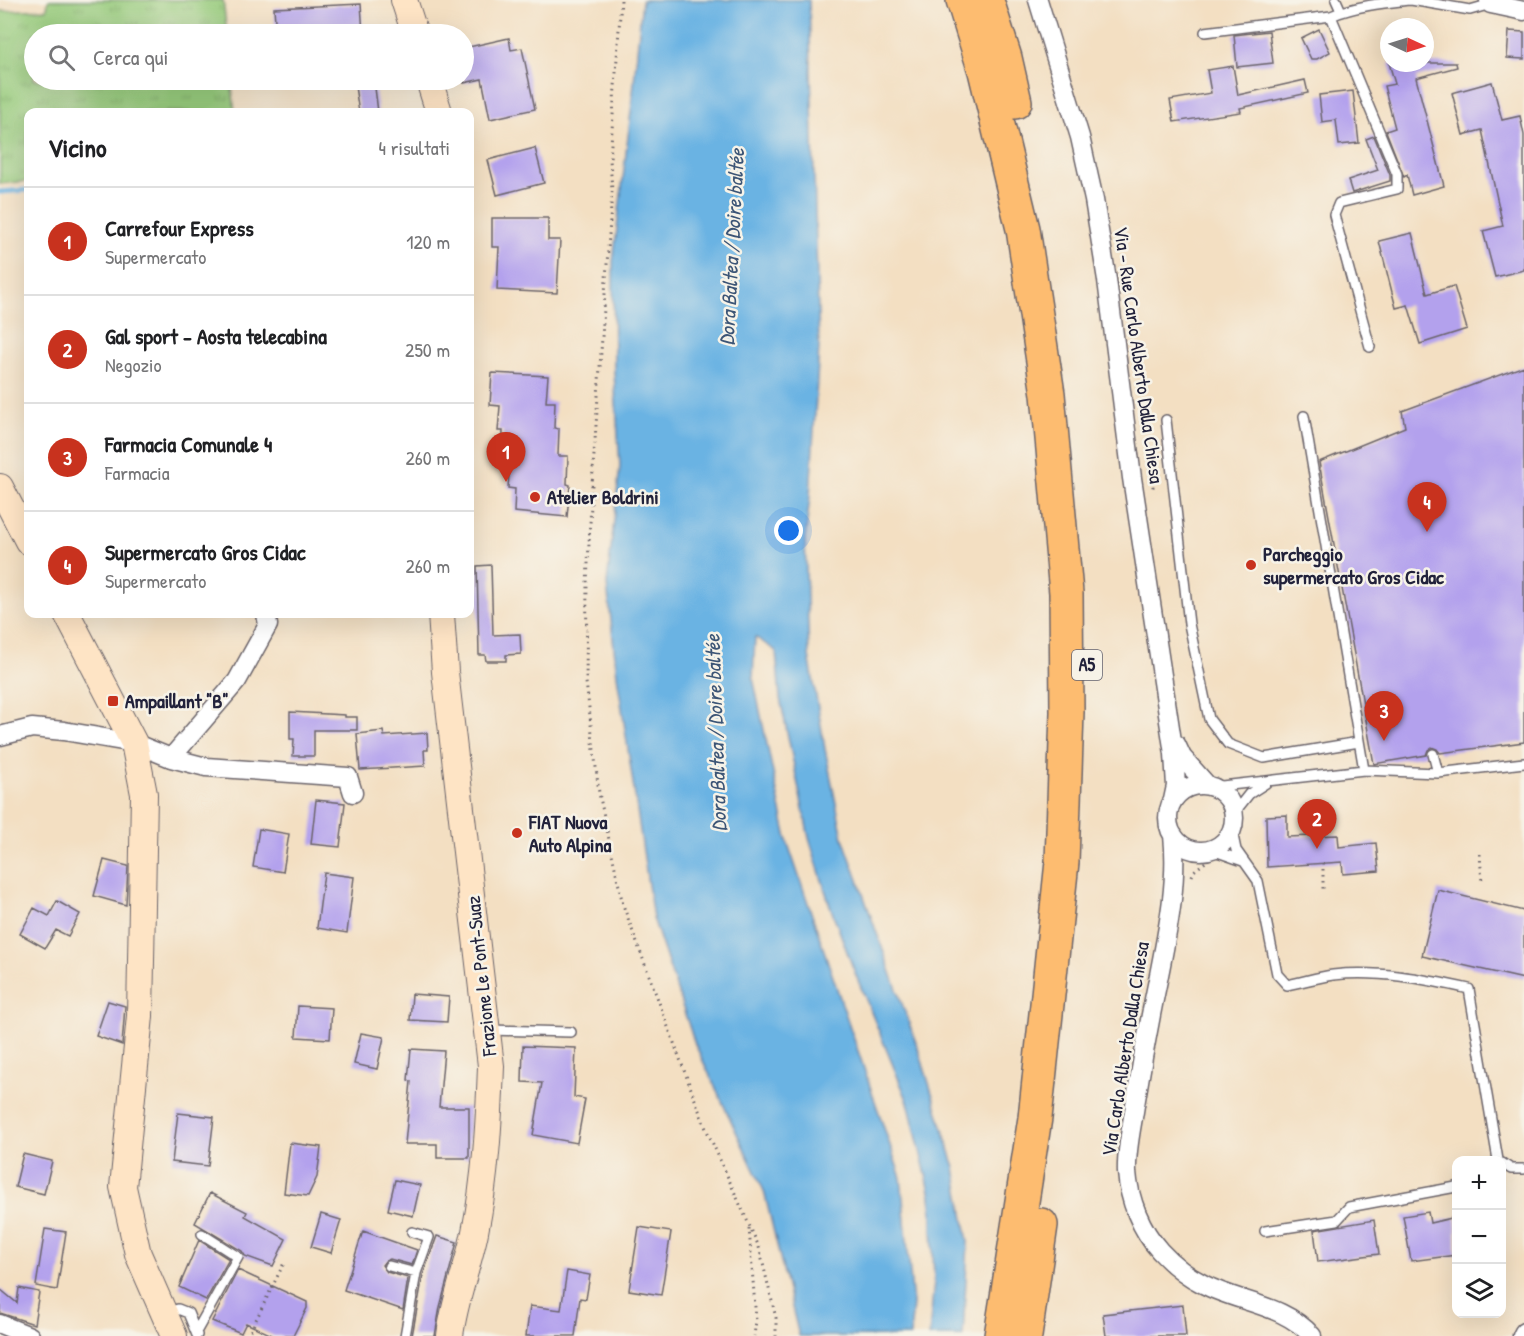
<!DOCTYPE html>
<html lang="it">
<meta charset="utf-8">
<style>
body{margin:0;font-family:"Patrick Hand",sans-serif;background:#f6f6f6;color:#202124}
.controls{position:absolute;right:18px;bottom:18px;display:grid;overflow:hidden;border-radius:12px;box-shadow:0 6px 24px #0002}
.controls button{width:54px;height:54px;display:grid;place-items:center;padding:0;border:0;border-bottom:2px solid #e0e0e0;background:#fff;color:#202124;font:30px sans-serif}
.compass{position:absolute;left:1380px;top:18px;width:54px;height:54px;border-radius:50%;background:#fff;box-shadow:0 6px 24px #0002;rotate:94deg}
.you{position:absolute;left:789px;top:531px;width:21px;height:21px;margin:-15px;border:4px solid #fff;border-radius:50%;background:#1a73e8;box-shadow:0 0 0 9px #1a73e833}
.badge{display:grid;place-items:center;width:39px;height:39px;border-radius:50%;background:#c8321e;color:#fff;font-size:20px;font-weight:700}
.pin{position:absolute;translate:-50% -50px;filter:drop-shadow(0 2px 3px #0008)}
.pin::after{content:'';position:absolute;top:32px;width:21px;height:18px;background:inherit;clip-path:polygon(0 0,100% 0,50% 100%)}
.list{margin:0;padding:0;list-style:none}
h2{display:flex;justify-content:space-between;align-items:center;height:78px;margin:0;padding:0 24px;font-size:26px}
h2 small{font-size:20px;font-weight:400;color:#757577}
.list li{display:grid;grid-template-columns:39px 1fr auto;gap:18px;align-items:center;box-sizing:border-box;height:108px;padding:0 24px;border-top:2px solid #e0e0e0}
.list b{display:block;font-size:22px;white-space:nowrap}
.list p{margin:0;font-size:20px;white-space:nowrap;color:#757577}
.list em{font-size:20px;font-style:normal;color:#757577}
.icon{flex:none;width:33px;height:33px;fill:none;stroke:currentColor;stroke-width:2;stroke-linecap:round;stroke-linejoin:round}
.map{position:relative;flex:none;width:1524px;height:1336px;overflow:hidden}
.search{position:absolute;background:#fff;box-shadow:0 6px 24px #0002;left:24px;top:24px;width:450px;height:66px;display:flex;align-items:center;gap:15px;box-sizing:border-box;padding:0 21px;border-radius:33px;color:#757577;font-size:22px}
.panel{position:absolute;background:#fff;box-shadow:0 6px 24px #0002;left:24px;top:108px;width:450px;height:510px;border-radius:12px}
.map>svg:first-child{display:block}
.grass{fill:url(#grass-tufts);stroke:#5c765b;stroke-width:1.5}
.water{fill:#6bb3e3;stroke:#466a8f;stroke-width:1.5}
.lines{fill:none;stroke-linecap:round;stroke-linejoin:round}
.stream{stroke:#6bb3e3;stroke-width:5}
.building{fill:#b3a1ed}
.lane-casing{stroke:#6b646a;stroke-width:12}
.street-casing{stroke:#6b646a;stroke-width:21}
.secondary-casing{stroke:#6b646a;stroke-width:28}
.highway-casing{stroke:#6b646a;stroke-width:36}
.path{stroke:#6b646a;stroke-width:3;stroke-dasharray:1.5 4.5;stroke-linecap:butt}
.lane{stroke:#fff;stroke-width:9}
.street{stroke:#fff;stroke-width:18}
.secondary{stroke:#fee4c5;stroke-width:26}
.highway{stroke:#fdbc6f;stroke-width:33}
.poi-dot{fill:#c8321e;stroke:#f7f3e8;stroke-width:2}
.labels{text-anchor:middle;stroke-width:5;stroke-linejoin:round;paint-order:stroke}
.shield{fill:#f7f3e8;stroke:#62616f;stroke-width:1.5}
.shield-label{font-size:18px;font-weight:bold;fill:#22223b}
.street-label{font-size:20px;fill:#22223b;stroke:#f7f3e8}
.poi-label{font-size:20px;font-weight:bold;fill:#22223b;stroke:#f7f3e8;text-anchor:start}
.water-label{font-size:21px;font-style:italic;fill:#3c5576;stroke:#f7f3e8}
</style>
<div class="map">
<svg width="1524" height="1336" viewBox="0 0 1524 1336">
<defs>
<pattern id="grass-tufts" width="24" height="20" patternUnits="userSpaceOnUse" patternTransform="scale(1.5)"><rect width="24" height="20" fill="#96ca7b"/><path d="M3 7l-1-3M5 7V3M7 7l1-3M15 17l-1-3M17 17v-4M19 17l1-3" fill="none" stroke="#81ad6b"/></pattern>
</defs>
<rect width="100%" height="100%" fill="#f7f3e8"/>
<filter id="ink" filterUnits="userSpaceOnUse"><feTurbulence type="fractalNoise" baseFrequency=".0167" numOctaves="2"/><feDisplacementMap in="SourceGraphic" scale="12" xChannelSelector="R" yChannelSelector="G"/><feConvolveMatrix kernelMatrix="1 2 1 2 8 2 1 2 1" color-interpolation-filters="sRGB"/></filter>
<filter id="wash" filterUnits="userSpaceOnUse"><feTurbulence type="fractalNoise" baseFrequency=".008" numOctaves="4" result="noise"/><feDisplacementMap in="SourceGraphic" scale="24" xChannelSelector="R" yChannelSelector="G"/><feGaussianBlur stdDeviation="1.35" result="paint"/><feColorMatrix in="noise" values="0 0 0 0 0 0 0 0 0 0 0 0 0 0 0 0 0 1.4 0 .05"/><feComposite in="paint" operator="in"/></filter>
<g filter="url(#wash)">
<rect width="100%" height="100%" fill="#f3dfc2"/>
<path class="grass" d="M 48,0 L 223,0 L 227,34 L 34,34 L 34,80 L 231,80 L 235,112 L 28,112 L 28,181 L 0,184 L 0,11 L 47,9 Z"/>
<path class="water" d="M 642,0 L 809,0 L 819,346 L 810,496 L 805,540 L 809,655 L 825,749 L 843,838 L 920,1054 L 955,1168 L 968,1242 L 963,1336 L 929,1336 L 934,1281 L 931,1195 L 908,1102 L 855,973 L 830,906 L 809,838 L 780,698 L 776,651 L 755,637 L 753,678 L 788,844 L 901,1178 L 913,1304 L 910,1336 L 799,1336 L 764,1191 L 695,1044 L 653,918 L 617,675 L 607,584 L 620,466 L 614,372 L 613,262 L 632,103 Z"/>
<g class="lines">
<path class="stream" d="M 0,192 L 28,190"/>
</g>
<g id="blocks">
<path class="building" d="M 361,4 L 363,34 L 276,34 L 274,8 Z
M 1319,29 L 1330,52 L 1317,59 L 1311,59 L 1301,38 Z
M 1269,31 L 1273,63 L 1237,67 L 1234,35 Z
M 1509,31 L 1524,32 L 1524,59 L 1507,58 Z
M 509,38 L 511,50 L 522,48 L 535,109 L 490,119 L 482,79 L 464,83 L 464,48 Z
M 1389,63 L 1456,63 L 1457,67 L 1416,78 L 1444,186 L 1412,195 L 1407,175 L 1404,177 L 1386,131 L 1395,128 L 1384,86 L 1395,84 Z
M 1233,66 L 1238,95 L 1305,80 L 1308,93 L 1240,108 L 1241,112 L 1174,122 L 1170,100 L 1211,93 L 1207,70 Z
M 354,80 L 374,80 L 378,112 L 359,112 Z
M 1492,82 L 1502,120 L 1520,116 L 1524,135 L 1524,270 L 1495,277 L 1483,231 L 1503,226 L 1482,130 L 1463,135 L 1452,93 Z
M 1353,91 L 1359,143 L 1339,145 L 1336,120 L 1322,122 L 1319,95 Z
M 1374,136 L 1390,175 L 1390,181 L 1352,193 L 1348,180 L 1378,170 L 1366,139 Z
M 535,148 L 544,183 L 497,195 L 488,160 Z
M 492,218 L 548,218 L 548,240 L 560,240 L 557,293 L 497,290 L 499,247 L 492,247 Z
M 1412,233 L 1427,294 L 1454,286 L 1467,329 L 1420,344 L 1408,305 L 1396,308 L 1379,241 Z
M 1524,366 L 1524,742 L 1440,753 L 1437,749 L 1432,747 L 1428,750 L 1426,755 L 1374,764 L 1319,462 L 1405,427 L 1402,411 Z
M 492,373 L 548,376 L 546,402 L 555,402 L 554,428 L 559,429 L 558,456 L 568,456 L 567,484 L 570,485 L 567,517 L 514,512 L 515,489 L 508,488 L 510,459 L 502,459 L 503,431 L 498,431 L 500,406 L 490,405 Z
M 491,565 L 493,635 L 520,634 L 521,654 L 506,655 L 506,661 L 486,661 L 485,655 L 479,655 L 477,566 Z
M 290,712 L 345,715 L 345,717 L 357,717 L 357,730 L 314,730 L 314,756 L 293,756 L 294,739 L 290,739 Z
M 383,731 L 384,736 L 427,733 L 428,750 L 424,750 L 425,766 L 360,770 L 357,734 Z
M 316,800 L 345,803 L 340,847 L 311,844 Z
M 1287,815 L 1287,837 L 1338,835 L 1339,847 L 1376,843 L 1379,871 L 1343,874 L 1342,862 L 1267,867 L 1266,816 Z
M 259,829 L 289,834 L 283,872 L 253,867 Z
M 104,860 L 128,866 L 126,905 L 94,896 Z
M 324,873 L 354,877 L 347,933 L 317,928 Z
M 1438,890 L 1524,911 L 1524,979 L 1422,956 Z
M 57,901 L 80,914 L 68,936 L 56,930 L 45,948 L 20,934 L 34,908 L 49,916 Z
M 412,994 L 449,997 L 447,1022 L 410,1020 Z
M 108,1001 L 125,1006 L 122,1045 L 96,1036 Z
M 298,1006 L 332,1008 L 330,1039 L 296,1037 Z
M 361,1033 L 384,1037 L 377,1069 L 354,1064 Z
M 523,1046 L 576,1048 L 574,1097 L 585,1099 L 577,1143 L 533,1135 L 542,1083 L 522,1082 Z
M 411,1049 L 444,1051 L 439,1107 L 469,1107 L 469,1158 L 437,1158 L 437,1144 L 405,1144 L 411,1081 L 408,1080 Z
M 178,1113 L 214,1117 L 208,1166 L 172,1162 Z
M 290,1143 L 321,1147 L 317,1177 L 308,1196 L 284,1193 Z
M 23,1154 L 52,1161 L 44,1194 L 15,1187 Z
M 395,1180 L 420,1185 L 413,1216 L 388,1210 Z
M 210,1193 L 247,1212 L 245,1216 L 286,1239 L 273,1266 L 245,1256 L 242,1251 L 195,1223 Z
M 1428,1212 L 1430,1223 L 1456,1217 L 1456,1255 L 1411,1261 L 1403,1216 Z
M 321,1214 L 341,1220 L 331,1253 L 311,1247 Z
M 1374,1220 L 1379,1254 L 1318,1262 L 1314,1230 Z
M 639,1227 L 671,1232 L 661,1295 L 629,1290 Z
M 45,1229 L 66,1232 L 57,1290 L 36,1286 Z
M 363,1231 L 417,1250 L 412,1265 L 390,1259 L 385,1261 L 382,1265 L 387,1272 L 408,1278 L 403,1310 L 344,1290 Z
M 437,1236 L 457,1242 L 440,1307 L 435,1336 L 412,1336 L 423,1275 Z
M 199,1240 L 229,1259 L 206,1300 L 179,1287 Z
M 238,1270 L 307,1302 L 307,1308 L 293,1336 L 274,1336 L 246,1323 L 241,1333 L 212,1321 Z
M 567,1271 L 590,1275 L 586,1299 L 580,1298 L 575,1336 L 526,1336 L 530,1306 L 561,1310 Z
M 19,1288 L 39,1292 L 34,1324 L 0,1313 L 0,1289 L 17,1303 Z
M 1183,1305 L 1186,1336 L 1106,1336 L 1103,1314 Z"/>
</g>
</g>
<g filter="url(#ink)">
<use href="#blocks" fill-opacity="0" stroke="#6b646a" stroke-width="1.5"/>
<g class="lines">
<defs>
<path id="lane" d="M 1336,0 L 1341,11
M 1411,0 L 1470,10 L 1491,4
M 1331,16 L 1397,174 L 1397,189 L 1339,203 L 1334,215 L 1370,347
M 1205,32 L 1331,16 C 1355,6 1384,3 1410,0
M 1166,420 L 1189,624 L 1209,719 L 1228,744 L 1264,758 L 1359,742
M 1433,754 L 1438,773
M 1364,770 L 1438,773 L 1524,763
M 1213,787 L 1364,770 L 1304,416
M 1234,813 L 1249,794 L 1266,783
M 1232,831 L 1236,850 L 1258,881 L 1277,974 L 1287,985 C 1303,982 1318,977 1333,975 C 1378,970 1425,979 1469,989 L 1498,1160
M 1212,850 L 1243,861
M 488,1030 L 571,1032
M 1502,1163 L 1511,1169 L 1524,1169
M 1265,1231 L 1337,1220 L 1349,1207 L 1456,1187
M 389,1266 L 416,1273
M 167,1313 L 178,1309 L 188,1313 L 197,1335
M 196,1332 L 238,1257 L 202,1234
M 405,1336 L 416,1273 L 429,1237 L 412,1232"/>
<path id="street" d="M 1038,0 L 1080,137 L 1094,200 L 1107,280 L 1132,478 L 1174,754 L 1176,786 L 1173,800
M 1489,0 L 1491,4 L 1524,11
M 0,736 L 32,728 L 64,731 L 134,743 L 171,758 L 206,767 L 348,777 L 353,793
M 1176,744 L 1182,757 L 1207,785
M 171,758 L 237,681 L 268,625 L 266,614
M1168 818a33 33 0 1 1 66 0a33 33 0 1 1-66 0Z
M 1173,835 C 1178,882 1168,929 1159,975 C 1150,1018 1142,1061 1135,1105 C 1132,1126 1126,1150 1127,1172 C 1129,1200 1141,1230 1160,1251 C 1172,1264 1187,1276 1203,1284 C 1239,1303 1284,1304 1312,1336
M 0,1324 L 30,1336
M 1522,1336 L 1524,1332"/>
<path id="secondary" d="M 404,0 L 415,34
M 429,80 L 439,112
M 0,487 L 28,541
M 67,614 L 134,743 L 144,794 L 140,1016 L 123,1187 L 138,1254 L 174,1336
M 441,614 L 445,672 L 491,1066 C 489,1122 486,1177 475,1232 C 468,1267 454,1301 450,1336"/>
<path id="highway" d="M 963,0 L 985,71 L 1023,229 L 1048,394 L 1066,593 L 1067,712 L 1062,862 L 1035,1118 L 1001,1336
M 987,1 L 1005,58 L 1015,102
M 1025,1336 L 1041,1225"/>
</defs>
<use href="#lane" class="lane-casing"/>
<use href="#street" class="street-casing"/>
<use href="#secondary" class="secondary-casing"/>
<use href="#highway" class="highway-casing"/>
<path class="path" d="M 621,0 L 610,159 L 612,191 L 592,484 L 587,583 L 586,682 L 599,793 L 623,905 L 704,1124 L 759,1247 L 776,1318 L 776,1336
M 1150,468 L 1153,487 L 1151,490
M 1480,854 L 1482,883
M 1323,863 L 1323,891
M 1192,876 L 1194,871 L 1208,860
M 749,1228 L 756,1320 L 754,1336
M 260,1335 L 262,1336
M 248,1336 L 284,1263"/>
<use href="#lane" class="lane"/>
<use href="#street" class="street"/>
<use href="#secondary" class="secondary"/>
<use href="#highway" class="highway"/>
</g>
</g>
<g class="poi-dot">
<circle cx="535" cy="497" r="6"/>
<circle cx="1251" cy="565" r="6"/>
<rect x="107" y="695" width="12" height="12" rx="3"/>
<circle cx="517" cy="833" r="6"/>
</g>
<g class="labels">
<rect class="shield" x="1072" y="650" width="30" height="30" rx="4.5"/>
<g class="shield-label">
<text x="1087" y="671">A5</text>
</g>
<g class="street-label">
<text transform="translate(1139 355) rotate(82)" y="7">Via - Rue Carlo Alberto Dalla Chiesa</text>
<text transform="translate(481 976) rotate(-96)" y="7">Frazione Le Pont-Suaz</text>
<text transform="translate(1125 1049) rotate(-81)" y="7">Via Carlo Alberto Dalla Chiesa</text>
</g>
<g class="poi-label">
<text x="547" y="504">Atelier Boldrini</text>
<text x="1263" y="561">Parcheggio<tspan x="1263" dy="23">supermercato Gros Cidac</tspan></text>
<text x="125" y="708">Ampaillant "B"</text>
<text x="529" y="829">FIAT Nuova<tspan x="529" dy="23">Auto Alpina</tspan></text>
</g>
<g class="water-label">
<text transform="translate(732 247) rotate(-87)" y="7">Dora Baltea / Doire baltée</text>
<text transform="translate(716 733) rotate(-92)" y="7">Dora Baltea / Doire baltée</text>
</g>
</g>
</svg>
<div class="controls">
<button>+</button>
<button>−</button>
<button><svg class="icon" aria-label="layers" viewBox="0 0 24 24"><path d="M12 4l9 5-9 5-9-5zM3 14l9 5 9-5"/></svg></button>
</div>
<svg class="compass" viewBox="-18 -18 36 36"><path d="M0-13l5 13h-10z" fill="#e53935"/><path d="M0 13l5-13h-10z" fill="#757577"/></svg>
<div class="you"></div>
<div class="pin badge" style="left:506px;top:482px">1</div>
<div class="pin badge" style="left:1317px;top:849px">2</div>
<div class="pin badge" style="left:1384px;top:741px">3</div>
<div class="pin badge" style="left:1427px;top:532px">4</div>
<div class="search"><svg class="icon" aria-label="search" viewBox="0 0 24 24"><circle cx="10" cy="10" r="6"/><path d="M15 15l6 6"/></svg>Cerca qui</div>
<section class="panel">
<h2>Vicino<small>4 risultati</small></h2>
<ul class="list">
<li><span class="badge">1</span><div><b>Carrefour Express</b><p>Supermercato</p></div><em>120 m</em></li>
<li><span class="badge">2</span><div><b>Gal sport - Aosta telecabina</b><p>Negozio</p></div><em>250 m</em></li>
<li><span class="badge">3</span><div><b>Farmacia Comunale 4</b><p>Farmacia</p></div><em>260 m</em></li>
<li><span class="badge">4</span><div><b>Supermercato Gros Cidac</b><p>Supermercato</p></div><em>260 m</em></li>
</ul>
</section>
</div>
